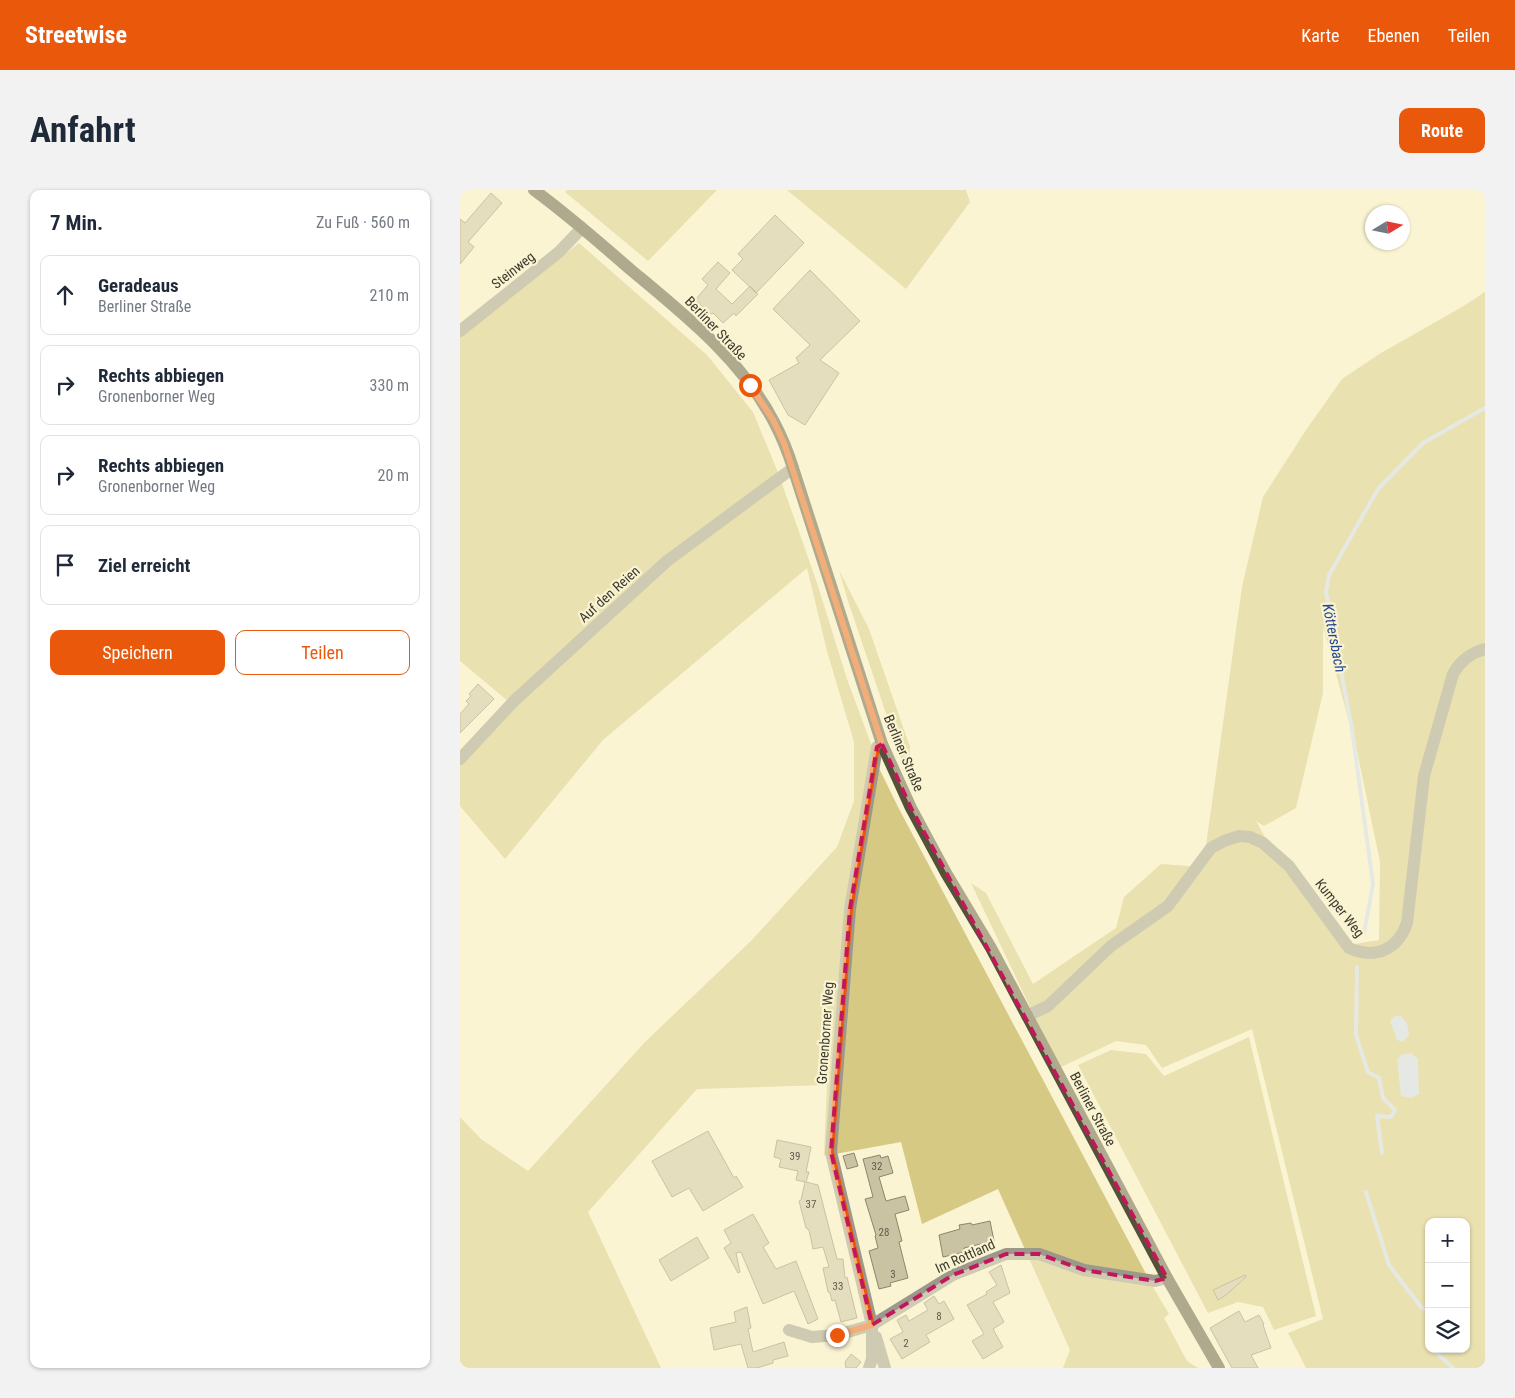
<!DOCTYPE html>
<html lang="de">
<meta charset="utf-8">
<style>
body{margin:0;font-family:"Roboto Condensed",sans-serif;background:#f2f2f3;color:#1f2937}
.controls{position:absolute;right:15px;bottom:15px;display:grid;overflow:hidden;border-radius:10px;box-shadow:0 1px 4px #0004}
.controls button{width:45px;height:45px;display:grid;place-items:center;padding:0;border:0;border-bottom:1px solid #e0e1e3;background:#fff;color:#1f2937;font:25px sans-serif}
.compass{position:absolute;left:905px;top:15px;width:45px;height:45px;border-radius:50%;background:#fff;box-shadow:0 1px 4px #0004;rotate:80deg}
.stop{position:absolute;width:15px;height:15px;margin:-11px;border:4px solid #ea580c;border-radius:50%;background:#fff}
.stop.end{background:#ea580c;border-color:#fff;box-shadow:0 1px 5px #0008}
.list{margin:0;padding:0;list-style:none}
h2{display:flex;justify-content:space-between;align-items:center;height:65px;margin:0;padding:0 20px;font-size:21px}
h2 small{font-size:16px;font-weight:400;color:#747a83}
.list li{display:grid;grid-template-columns:32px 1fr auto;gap:15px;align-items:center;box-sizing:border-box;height:80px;margin:0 10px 10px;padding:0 10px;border:1px solid #e0e1e3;border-radius:10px}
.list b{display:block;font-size:19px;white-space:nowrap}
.list p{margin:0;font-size:16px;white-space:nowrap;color:#747a83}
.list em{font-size:16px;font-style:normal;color:#747a83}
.actions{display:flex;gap:10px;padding:15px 20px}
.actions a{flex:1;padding:11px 0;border:1px solid #ea580c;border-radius:10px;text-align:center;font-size:18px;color:#ea580c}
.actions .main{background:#ea580c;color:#fff}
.icon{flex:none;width:28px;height:28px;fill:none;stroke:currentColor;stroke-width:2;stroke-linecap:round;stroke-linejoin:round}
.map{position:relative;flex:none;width:1025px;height:1178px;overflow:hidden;border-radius:10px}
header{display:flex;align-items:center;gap:30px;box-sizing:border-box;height:70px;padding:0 25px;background:#ea580c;color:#fff}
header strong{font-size:24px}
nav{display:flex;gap:28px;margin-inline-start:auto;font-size:18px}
.intro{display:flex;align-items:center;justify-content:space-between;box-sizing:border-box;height:120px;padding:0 30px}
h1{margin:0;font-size:35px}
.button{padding:12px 22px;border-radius:10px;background:#ea580c;color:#fff;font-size:18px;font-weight:700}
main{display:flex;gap:30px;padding:0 30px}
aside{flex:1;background:#fff;border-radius:10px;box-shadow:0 1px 4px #0004}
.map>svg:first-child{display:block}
.green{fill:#d6c984;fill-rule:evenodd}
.water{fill:#cfdcf7}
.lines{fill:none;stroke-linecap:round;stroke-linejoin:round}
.stream{stroke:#cfdcf7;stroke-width:4}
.building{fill:#c9c3a4;stroke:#8c8769}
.minor{stroke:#9c998c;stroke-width:12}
.major{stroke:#555139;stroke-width:12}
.route{stroke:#ea580c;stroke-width:6}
.marked{fill:none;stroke:#c2185b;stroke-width:4;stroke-dasharray:10 6;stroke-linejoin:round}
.labels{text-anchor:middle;stroke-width:4.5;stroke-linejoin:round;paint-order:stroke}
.number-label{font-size:11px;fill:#605d4c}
.street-label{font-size:14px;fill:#3d3b2e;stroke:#faf4d3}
.water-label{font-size:15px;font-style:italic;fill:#264691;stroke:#faf4d3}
</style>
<header>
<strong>Streetwise</strong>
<nav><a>Karte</a><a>Ebenen</a><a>Teilen</a></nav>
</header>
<div class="intro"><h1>Anfahrt</h1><a class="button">Route</a></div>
<main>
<aside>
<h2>7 Min.<small>Zu Fuß · 560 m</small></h2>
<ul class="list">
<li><svg class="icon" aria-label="ahead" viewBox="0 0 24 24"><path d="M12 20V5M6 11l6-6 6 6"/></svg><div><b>Geradeaus</b><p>Berliner Straße</p></div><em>210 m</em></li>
<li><svg class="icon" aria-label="right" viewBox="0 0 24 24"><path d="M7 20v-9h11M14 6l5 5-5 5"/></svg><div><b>Rechts abbiegen</b><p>Gronenborner Weg</p></div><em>330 m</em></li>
<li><svg class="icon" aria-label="right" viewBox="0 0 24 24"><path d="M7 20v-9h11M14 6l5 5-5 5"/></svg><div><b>Rechts abbiegen</b><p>Gronenborner Weg</p></div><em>20 m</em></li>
<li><svg class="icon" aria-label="arrive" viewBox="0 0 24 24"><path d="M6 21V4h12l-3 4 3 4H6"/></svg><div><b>Ziel erreicht</b></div></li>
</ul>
<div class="actions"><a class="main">Speichern</a><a>Teilen</a></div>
</aside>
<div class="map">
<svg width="1025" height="1178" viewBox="0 0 1025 1178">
<rect width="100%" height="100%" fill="#faf4d3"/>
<path class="green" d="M 107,0 L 257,0 L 188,71 L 105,2 Z
M 327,0 L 506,0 L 510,12 L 446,99 Z
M 119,53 L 247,165 L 293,222 L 317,280 L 337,336 L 357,393 L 387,489 L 414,562 L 403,615 L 401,614 L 410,619 L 418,576 L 438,617 L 693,1097 L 709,1124 L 704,1128 L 727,1171 L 738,1178 L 603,1178 L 610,1160 L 538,999 L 462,1034 L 441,952 L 364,966 L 367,895 L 237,899 L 128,1022 L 201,1178 L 0,1178 L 0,927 L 21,949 L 68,981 L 185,852 L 292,750 L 377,657 L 394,611 L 394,552 L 367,461 L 347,378 L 143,550 L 45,669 L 0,616 L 0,575 L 54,516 L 0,471 L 0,146 Z
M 1025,102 L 1025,1178 L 846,1178 L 828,1143 L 863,1129 L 792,839 L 702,878 L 686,855 L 656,851 L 599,878 L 511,693 L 526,703 L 573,794 L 656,738 L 664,707 L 701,674 L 743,677 L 782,397 L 803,307 L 846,240 L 882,189 L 921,163 L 1002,117 ZM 863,436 L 897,561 L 920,672 L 919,750 L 882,756 L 820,674 L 796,631 L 804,636 L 836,618 L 863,503 ZM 969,1032 L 1006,1032 L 1006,1159 L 969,1159 Z
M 379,380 L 409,439 L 450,557 L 449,577 L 442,571 L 388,411 Z
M 789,847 L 856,1126 L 814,1140 L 803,1117 L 778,1112 L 748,1123 L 618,875 L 651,860 L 686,864 L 704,886 Z"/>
<path class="water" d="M 935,826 L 941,826 L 947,833 L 949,845 L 943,852 L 937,850 L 930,831 Z
M 951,863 L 958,869 L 959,904 L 951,908 L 941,906 L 937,870 L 941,865 Z"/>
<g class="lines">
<path class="stream" d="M 904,743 L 913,694 L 892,539 L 866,402 L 869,385 L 918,299 L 963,253 L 1025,218
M 897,777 L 896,845 L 908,882 L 919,888 L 923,908 L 935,920 L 931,927 L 917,926 L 922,963
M 906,1002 L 929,1075 L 961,1117 L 969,1121
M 972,1159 L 993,1178"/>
</g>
<path class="building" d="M 31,3 L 42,13 L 8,52 L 14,57 L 0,74 L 0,29 L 5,33 Z
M 315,25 L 344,53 L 296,103 L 272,80 L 283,69 L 278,64 Z
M 258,72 L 270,83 L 256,99 L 272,114 L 290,96 L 298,104 L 276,126 L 274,123 L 263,133 L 253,123 L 251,124 L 235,110 L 248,95 L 242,89 Z
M 350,80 L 400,131 L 360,170 L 379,183 L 345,235 L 328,225 L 309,190 L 339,173 L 336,168 L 350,155 L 313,119 Z
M 18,494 L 34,509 L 0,543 L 0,524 L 9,514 L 6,511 L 11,506 L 9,504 Z
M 248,941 L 274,988 L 276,986 L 283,997 L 243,1021 L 229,998 L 212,1007 L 192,971 Z
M 317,950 L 351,957 L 346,982 L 349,982 L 346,992 L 358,995 L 377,1069 L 383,1069 L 385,1088 L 387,1087 L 397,1128 L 381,1132 L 375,1110 L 372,1111 L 370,1103 L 368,1102 L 363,1078 L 369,1077 L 363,1057 L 353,1059 L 349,1040 L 346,1038 L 339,1011 L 341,1010 L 345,992 L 336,990 L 338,981 L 319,977 L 321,969 L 314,967 Z
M 394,963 L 398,976 L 387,979 L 383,966 Z
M 420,965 L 421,968 L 428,966 L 433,983 L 419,987 L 426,1011 L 445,1006 L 449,1020 L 435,1024 L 442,1051 L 439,1052 L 448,1088 L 430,1093 L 431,1096 L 419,1099 L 409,1061 L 418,1058 L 415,1046 L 416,1045 L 405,1009 L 413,1007 L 403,969 Z
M 293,1024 L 309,1053 L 303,1057 L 316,1079 L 336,1071 L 358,1129 L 348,1134 L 334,1101 L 303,1114 L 281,1062 L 276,1063 L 280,1082 L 278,1083 L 264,1058 L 271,1053 L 264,1040 Z
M 530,1031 L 534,1051 L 504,1058 L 505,1062 L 483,1067 L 479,1045 L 500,1039 L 499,1035 L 511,1033 L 512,1035 Z
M 237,1047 L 249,1068 L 211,1091 L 199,1070 Z
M 541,1075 L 550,1103 L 533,1112 L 544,1132 L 533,1139 L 543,1157 L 523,1169 L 512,1151 L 524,1144 L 507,1115 L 527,1104 L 526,1102 L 537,1095 L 529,1082 Z
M 785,1085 L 786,1087 L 766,1105 L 758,1110 L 753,1100 Z
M 474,1106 L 479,1114 L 484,1111 L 494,1129 L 466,1145 L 470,1152 L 442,1169 L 430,1149 L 443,1142 L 437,1130 L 446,1125 L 449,1131 L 468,1120 L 464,1113 Z
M 287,1117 L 291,1138 L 288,1139 L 293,1162 L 324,1152 L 328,1166 L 313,1170 L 313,1173 L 297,1178 L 288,1178 L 281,1154 L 254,1160 L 250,1138 L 276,1132 L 274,1122 Z
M 779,1121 L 785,1132 L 799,1125 L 804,1134 L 803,1135 L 811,1158 L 791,1165 L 798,1178 L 772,1178 L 750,1138 Z
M 391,1164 L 401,1172 L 396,1178 L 386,1178 L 385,1172 Z"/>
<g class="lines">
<path class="minor" d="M 0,141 L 99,62 L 122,38
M 0,569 L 54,511 L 207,371 L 333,278
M 567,826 L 588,816 L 651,756 L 708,716 L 751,658 L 764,651 L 779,646 L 790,647 L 803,653 L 829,676 L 889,758 C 916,770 938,759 947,733 L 964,586 L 993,484 C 1000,471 1010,463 1025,459
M 329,1140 L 352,1147 L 377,1145 L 412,1135 L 493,1085 L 546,1064 L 579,1064 L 624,1080 L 695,1091 L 707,1088
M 416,1147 L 425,1178
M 409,1178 L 412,1169 L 412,1135 L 371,962 L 390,719 L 417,557 L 422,554"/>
<path class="major" d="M 74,0 C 108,25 139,52 171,80 C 224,124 282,170 314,232 C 322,247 328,262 333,278 L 422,554 L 451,618 L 486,683 L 531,758 L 707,1088 L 759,1178"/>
</g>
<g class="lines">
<path class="route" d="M 290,195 L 313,230 L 324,253 L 422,554 L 417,557 L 390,720 L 371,962 L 412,1135 L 377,1145"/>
</g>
<path d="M0 0H1025V1178H0ZM 422,554 L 451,618 L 707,1088 L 695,1091 L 624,1080 L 579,1064 L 546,1064 L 493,1085 L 412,1135 L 371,962 L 390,719 L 417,557 Z" fill="#faf4d3" fill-opacity=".55" fill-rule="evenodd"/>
<path class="marked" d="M 422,554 L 451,618 L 707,1088 L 695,1091 L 624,1080 L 579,1064 L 546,1064 L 493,1085 L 412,1135 L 371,962 L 390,719 L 417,557 Z"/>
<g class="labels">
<g class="number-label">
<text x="335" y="970">39</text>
<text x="417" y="980">32</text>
<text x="351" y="1018">37</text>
<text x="424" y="1046">28</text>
<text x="433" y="1088">3</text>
<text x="378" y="1100">33</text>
<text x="479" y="1130">8</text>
<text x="446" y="1157">2</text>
</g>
<g class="street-label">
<text transform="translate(53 80) rotate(-38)" y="5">Steinweg</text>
<text transform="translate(256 138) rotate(46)" y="5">Berliner Straße</text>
<text transform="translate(149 404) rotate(-42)" y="5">Auf den Reien</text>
<text transform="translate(444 563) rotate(67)" y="5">Berliner Straße</text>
<text transform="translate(880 718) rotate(52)" y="5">Kumper Weg</text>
<text transform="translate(365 843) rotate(-86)" y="5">Gronenborner Weg</text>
<text transform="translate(633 919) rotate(62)" y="5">Berliner Straße</text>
<text transform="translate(505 1066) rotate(-24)" y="5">Im Rottland</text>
</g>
<g class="water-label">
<text transform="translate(874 448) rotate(79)" y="5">Köttersbach</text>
</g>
</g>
</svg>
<div class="controls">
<button>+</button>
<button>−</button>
<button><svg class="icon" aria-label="layers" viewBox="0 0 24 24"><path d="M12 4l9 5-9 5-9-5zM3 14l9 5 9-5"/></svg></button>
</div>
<svg class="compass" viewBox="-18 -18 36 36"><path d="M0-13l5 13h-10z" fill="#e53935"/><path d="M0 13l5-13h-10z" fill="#747a83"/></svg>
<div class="stop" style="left:290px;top:195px"></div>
<div class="stop end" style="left:377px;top:1145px"></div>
</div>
</main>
